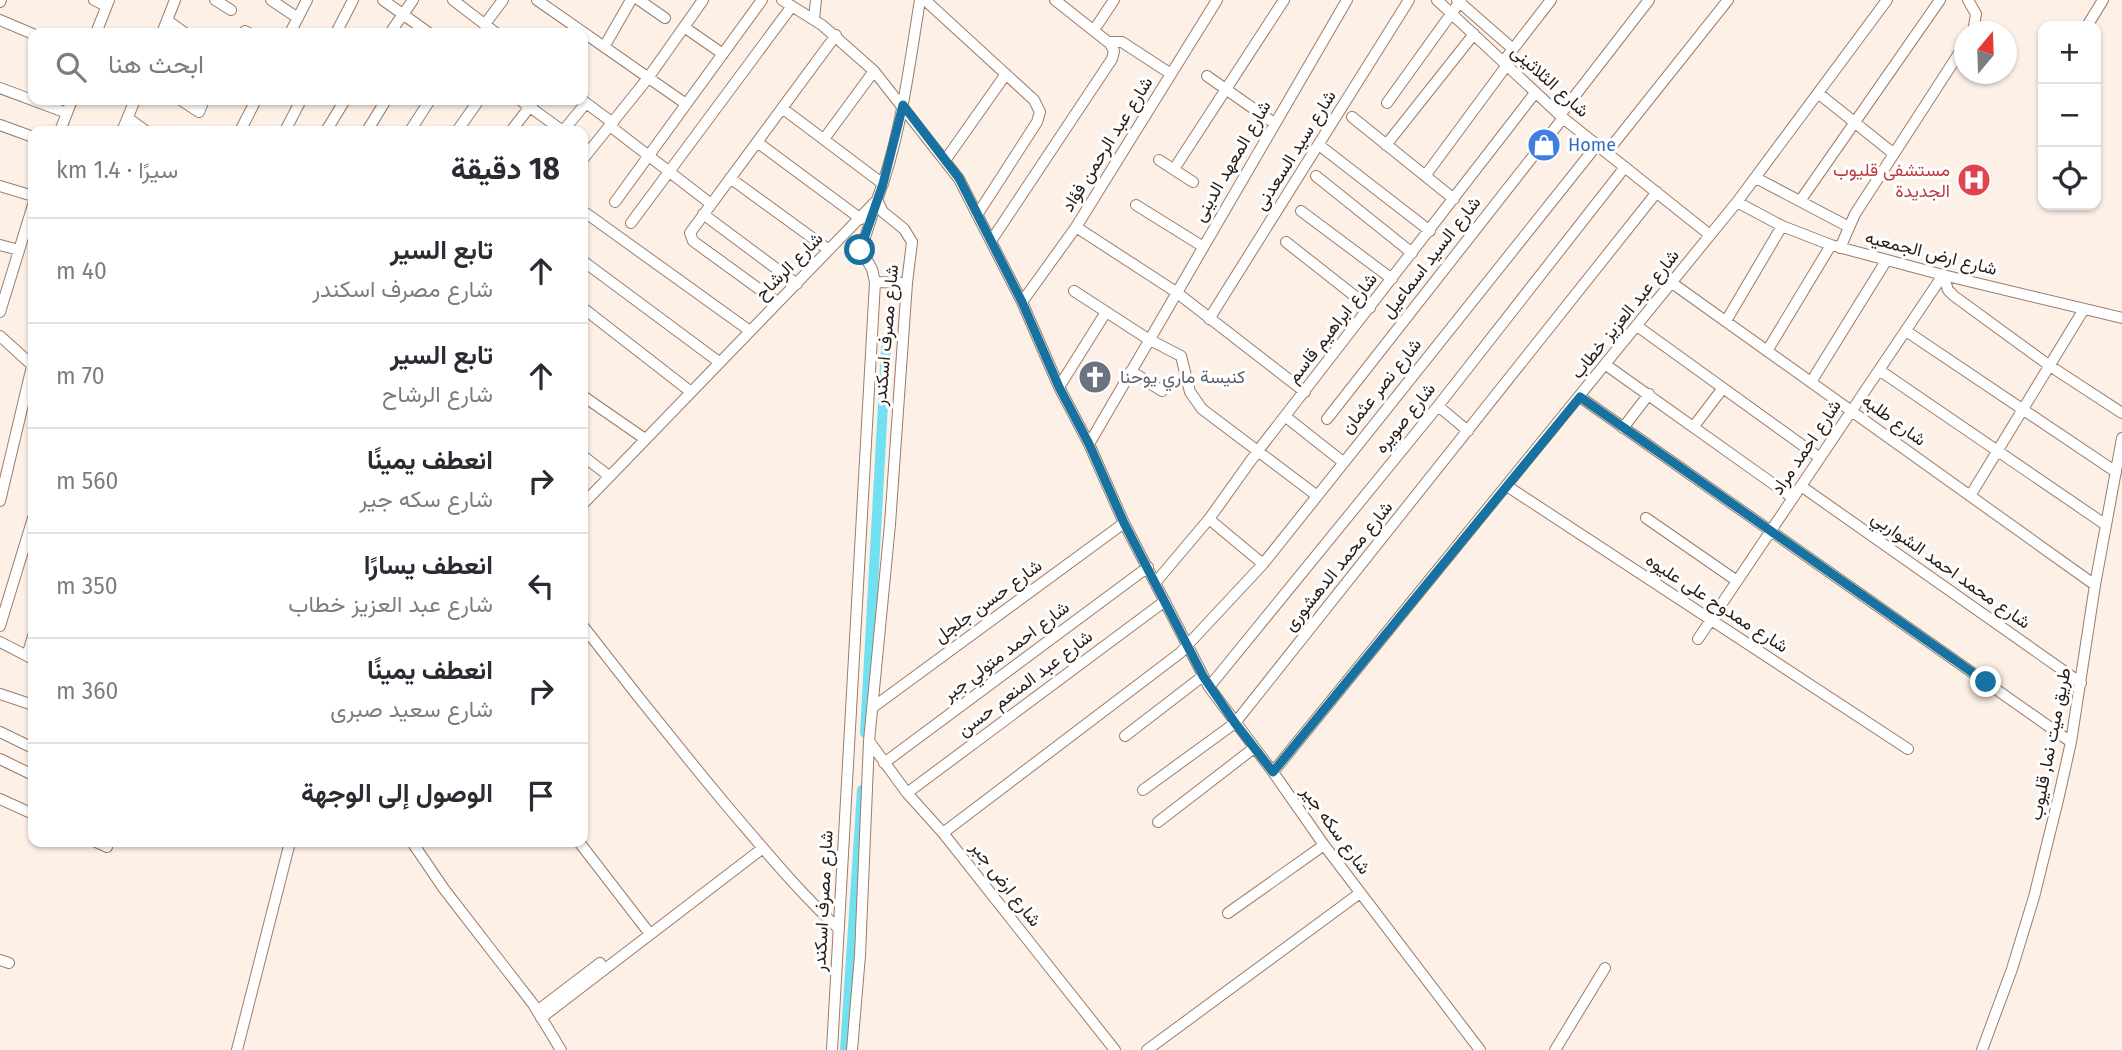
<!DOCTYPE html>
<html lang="ar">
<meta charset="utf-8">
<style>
body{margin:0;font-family:"Fira Sans",Vazirmatn,sans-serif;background:#f7f7f7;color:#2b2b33;direction:rtl}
.controls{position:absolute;right:21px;top:21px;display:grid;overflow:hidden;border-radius:14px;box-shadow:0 2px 5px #0004}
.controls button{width:63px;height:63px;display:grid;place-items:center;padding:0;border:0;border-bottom:2px solid #e1e1e2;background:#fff;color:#2b2b33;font:35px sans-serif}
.compass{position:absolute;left:1954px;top:21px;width:63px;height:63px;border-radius:50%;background:#fff;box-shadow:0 2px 5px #0004;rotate:19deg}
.stop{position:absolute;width:21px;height:21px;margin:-16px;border:5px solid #1872a1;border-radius:50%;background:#fff}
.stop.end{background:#1872a1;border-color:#fff;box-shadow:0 2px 7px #0008}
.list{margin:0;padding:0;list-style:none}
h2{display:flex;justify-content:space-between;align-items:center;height:91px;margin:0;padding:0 28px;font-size:30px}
h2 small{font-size:23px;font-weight:400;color:#7c7c81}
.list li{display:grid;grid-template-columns:46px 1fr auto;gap:21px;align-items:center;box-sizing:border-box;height:105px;padding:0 28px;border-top:2px solid #e1e1e2}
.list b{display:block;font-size:26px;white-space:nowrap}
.list p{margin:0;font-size:23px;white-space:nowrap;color:#7c7c81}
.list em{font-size:23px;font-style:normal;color:#7c7c81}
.icon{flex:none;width:38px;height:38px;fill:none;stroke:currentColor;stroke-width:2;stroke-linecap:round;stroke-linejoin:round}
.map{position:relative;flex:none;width:2122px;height:1050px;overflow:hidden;direction:ltr}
.search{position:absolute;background:#fff;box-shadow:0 2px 5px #0004;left:28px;top:28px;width:560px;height:77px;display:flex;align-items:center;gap:18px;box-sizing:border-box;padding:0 24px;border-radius:14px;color:#7c7c81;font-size:26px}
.panel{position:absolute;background:#fff;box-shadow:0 2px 5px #0004;left:28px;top:126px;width:560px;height:721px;border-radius:14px;direction:rtl}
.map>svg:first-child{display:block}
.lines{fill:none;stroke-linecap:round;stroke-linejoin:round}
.canal{stroke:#71e1f2;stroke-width:10}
.street-casing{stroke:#9b7d68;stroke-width:12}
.street{stroke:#fff;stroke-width:10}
.route{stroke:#1872a1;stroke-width:9}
.labels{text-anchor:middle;stroke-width:6;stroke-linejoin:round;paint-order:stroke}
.street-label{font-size:18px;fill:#2a1e16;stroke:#fff}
.shop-label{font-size:18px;fill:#366cbe;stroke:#fff;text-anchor:start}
.health-label{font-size:18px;fill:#be3a42;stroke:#fff;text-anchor:end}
.worship-label{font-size:18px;fill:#5b616d;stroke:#fff;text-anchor:start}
</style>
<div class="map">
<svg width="2122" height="1050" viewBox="0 0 2122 1050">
<rect width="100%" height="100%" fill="#fdf0e7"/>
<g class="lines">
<path class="canal" d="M 865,733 L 886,349
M 845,1050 L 862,790"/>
<defs>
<path id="street" d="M 94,0 L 106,6
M 215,0 L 231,10
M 271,0 L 298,18
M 383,0 L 429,33
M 453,0 L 496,33
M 537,0 L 686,104
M 639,0 L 665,18
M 782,0 L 822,25 L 874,71 L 959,179 L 1022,302 L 1059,387 L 1089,444 L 1124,523 L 1209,687 L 1273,772 L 1324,845 L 1480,1050
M 925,0 L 1034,100 L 1040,112 L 1037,122 L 977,215
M 1055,0 L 1108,42 L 1122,42 L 1171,74
M 1437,0 L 1563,118 L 1710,235
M 1457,0 L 1513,49
M 1968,0 L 1976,14 L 1973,32
M 0,2 L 1,0
M 814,19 L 816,0
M 0,20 L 33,34
M 167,20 L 185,33
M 485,24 L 503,0
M 2087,26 L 2103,0
M 684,27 L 723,54
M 1094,30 L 1114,0
M 245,31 L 249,33
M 96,33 L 109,0
M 162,33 L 175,0
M 290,33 L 307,0
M 336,33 L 353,0
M 390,33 L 413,0
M 604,47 L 631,0
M 1503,62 L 1551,0
M 1207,76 L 1274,123
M 0,88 L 67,113
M 1818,93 L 1894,154
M 181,100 L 199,112 L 204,100
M 520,100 L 563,131 L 586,103
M 582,100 L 613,123
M 1387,103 L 1461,0
M 782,108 L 883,184
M 1560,115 L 1649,0
M 1352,117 L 1454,199
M 128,118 L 146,131
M 0,125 L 33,137
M 610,126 L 711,204
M 60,131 L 72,100
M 122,131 L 135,100
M 240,131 L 256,100
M 285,131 L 301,100
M 326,131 L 345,100
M 367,131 L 386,100
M 410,131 L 430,100
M 457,131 L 479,100
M 511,131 L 535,100
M 824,139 L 874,71
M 757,142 L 861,219
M 1319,145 L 1430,231
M 1386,145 L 1474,34
M 1607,152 L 1728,0
M 583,159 L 648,78 L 703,0
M 946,159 L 1006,74
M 1159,160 L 1193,182
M 1174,169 L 1284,0
M 1316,176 L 1412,253
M 1425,176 L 1507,65
M 730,178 L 829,250
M 1756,178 L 1849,227
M 0,186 L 33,196
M 1800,201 L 1940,0
M 615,202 L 762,0
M 1737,202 L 1782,226 L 1831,245 L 1943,275 L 2122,318
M 1136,205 L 1202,246
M 583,211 L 750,331
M 1301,211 L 1392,279
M 703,214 L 797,284
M 631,223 L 792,6
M 1076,227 L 1176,292 L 1305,392
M 991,241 L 1112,59 L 1114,51 L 1109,42
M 1286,242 L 1370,308
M 0,245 L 19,250
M 1840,248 L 1855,214 L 1965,44
M 583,261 L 719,362
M 1943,275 L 1948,290 L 1954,296 L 2050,366 L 2122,413
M 875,282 L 907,283
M 1672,283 L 2095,585
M 1074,291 L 1148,339 L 1181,356 L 1190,392 L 1202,409 L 1316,495
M 777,302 L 693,241 L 690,233 L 836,35
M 1022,302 L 1076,227 L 1217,0
M 583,308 L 691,392
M 0,312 L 33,205
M 1209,319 L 1409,0
M 1726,321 L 1782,226
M 1637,326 L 1820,458
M 1906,331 L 2116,472
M 0,336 L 33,366
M 1767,351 L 1831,245
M 1606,365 L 1793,498
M 1879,370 L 2106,525
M 1131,371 L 1162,391
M 1811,382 L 1886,261
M 1059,387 L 1106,312
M 583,396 L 645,439
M 1580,397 L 2071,742
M 1438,406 L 1468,431
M 1286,417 L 1343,462
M 1327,419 L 1563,118
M 1694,426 L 1723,388
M 1623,428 L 1649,394
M 1089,444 L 1347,0
M 583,456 L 609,476
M 1507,486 L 1908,749
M 1801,486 L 2081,683
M 1970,496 L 2084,309
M 0,501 L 33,362
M 583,504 L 877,200 C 901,137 909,67 920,0
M 1646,518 L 1737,581
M 1209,519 L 1263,564
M 1155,583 L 1209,519 L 1257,452 L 1535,93
M 0,626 L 33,518
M 583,626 C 630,687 678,747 727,806 C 763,848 798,891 839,929
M 1698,639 L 1943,275
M 0,642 L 33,659
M 27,656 L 33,636
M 1209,687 L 1438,406 L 1625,167
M 0,694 L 33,705
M 872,708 L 1124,523
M 0,732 L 33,748
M 1125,736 L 1203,676
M 869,741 L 907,793 L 943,833 L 1115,1050
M 0,759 L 33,775
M 884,763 L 1148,567
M 1273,772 L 1737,202 L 1887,0
M 1143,790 L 1235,723 L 1657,192
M 907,793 L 1165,601
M 0,799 L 33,814
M 1158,822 L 1254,748
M 943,833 L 1180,653 L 1263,564 L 1597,145
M 96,842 L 107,847
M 412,842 L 444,889 L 533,1004 L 561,1050
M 579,842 L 650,934
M 1228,913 L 1324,845
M 0,960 L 9,963
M 537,1011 L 600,963
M 541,1018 L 763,848
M 237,1050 L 290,842
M 832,1050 L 875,282 L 872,269 L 861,250 L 877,200
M 852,1050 L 860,955 L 869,741 L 890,524 L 907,283 L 912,242 L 904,229 L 883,212 L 877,200
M 1147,1050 L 1360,893
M 1555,1050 L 1605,968
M 1982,1050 L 2012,969 L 2034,897 L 2058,800 L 2071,742 L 2095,585 L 2122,438"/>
</defs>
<use href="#street" class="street-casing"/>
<use href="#street" class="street"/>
</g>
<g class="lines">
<path class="route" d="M 860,250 L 883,184 L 903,105 L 959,178 L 1022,302 L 1059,387 L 1089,444 L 1124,523 L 1203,676 L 1235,723 L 1273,772 L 1580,397 L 1986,682"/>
</g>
<defs>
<symbol id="shop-disc" viewBox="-11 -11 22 22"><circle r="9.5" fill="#3f7fe0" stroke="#fff"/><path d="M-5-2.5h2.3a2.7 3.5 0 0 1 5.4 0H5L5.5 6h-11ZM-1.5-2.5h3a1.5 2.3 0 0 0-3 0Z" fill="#fff"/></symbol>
<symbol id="hospital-disc" viewBox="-11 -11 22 22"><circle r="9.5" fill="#e0444e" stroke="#fff"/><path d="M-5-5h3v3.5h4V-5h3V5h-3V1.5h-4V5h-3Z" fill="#fff"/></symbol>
<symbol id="church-disc" viewBox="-11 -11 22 22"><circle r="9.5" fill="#6b7280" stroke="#fff"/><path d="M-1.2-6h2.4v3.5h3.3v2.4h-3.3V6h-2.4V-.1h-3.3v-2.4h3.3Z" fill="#fff"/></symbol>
</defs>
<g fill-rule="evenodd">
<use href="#shop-disc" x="1525" y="126" width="38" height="38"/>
<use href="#hospital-disc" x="1955" y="161" width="38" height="38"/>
<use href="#church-disc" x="1076" y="358" width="38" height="38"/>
</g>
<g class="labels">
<g class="street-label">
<text transform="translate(1550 81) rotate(42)" y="6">شارع الثلاثينى</text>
<text transform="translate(1107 144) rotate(-58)" y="6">شارع عبد الرحمن فؤاد</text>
<text transform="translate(1295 150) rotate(-58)" y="6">شارع سيد السعدنى</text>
<text transform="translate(1232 161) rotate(-60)" y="6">شارع المعهد الدينى</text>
<text transform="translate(1931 253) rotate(14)" y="6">شارع ارض الجمعيه</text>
<text transform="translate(1431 257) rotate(-52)" y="6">شارع السيد اسماعيل</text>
<text transform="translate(789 266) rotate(-45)" y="6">شارع الرشاح</text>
<text transform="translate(1625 314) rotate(-51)" y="6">شارع عبد العزيز خطاب</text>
<text transform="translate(1332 328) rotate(-52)" y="6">شارع ابراهيم قاسم</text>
<text transform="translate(886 335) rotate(-85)" y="6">شارع مصرف اسكندر</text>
<text transform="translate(1381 386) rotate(-51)" y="6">شارع نصر عثمان</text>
<text transform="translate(1405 418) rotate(-51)" y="6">شارع صويره</text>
<text transform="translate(1894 420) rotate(36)" y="6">شارع طلبه</text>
<text transform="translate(1806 447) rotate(-56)" y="6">شارع احمد مراد</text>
<text transform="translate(1338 566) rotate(-51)" y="6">شارع محمد الدهشورى</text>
<text transform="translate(1951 570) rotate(35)" y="6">شارع محمد احمد الشواربي</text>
<text transform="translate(988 601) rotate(-36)" y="6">شارع حسن جلجل</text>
<text transform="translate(1717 603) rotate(33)" y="6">شارع ممدوح على عليوه</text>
<text transform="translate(1006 651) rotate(-37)" y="6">شارع احمد متولي جبر</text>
<text transform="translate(1025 683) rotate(-37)" y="6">شارع عبد المنعم حسن</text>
<text transform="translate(2050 744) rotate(-79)" y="6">طريق ميت نما, قليوب</text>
<text transform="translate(1336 830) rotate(54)" y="6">شارع سكه جير</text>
<text transform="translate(1006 884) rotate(52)" y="6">شارع ارض جبر</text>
<text transform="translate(823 901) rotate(-87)" y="6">شارع مصرف اسكندر</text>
</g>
<g class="shop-label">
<text x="1568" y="151">Home</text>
</g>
<g class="health-label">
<text x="1950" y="176">مستشفى قليوب<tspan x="1950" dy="21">الجديدة</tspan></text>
</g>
<g class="worship-label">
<text x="1120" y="383">كنيسة ماري يوحنا</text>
</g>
</g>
</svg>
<div class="controls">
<button>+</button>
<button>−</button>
<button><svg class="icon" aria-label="locate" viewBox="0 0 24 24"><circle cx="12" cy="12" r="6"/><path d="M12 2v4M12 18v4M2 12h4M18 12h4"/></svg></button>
</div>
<svg class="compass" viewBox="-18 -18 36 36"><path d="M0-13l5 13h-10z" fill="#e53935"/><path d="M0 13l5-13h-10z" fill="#7c7c81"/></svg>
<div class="stop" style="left:860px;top:250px"></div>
<div class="stop end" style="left:1986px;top:682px"></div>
<div class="search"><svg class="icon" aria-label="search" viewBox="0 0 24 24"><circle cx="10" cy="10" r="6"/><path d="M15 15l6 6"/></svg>ابحث هنا</div>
<section class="panel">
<h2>18 دقيقة<small>سيرًا · 1.4 km</small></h2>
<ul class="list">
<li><svg class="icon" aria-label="ahead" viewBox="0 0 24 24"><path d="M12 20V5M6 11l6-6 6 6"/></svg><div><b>تابع السير</b><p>شارع مصرف اسكندر</p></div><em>40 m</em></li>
<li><svg class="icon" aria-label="ahead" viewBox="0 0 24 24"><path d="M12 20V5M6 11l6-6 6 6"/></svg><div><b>تابع السير</b><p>شارع الرشاح</p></div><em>70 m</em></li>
<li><svg class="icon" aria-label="right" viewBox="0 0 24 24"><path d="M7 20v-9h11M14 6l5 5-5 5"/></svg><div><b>انعطف يمينًا</b><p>شارع سكه جير</p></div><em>560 m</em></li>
<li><svg class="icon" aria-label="left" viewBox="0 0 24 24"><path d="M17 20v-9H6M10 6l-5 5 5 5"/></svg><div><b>انعطف يسارًا</b><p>شارع عبد العزيز خطاب</p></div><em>350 m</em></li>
<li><svg class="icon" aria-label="right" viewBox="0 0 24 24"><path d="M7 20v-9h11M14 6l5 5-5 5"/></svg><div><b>انعطف يمينًا</b><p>شارع سعيد صبرى</p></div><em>360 m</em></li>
<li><svg class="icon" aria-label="arrive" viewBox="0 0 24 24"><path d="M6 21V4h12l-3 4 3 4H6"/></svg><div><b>الوصول إلى الوجهة</b></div></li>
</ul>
</section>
</div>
